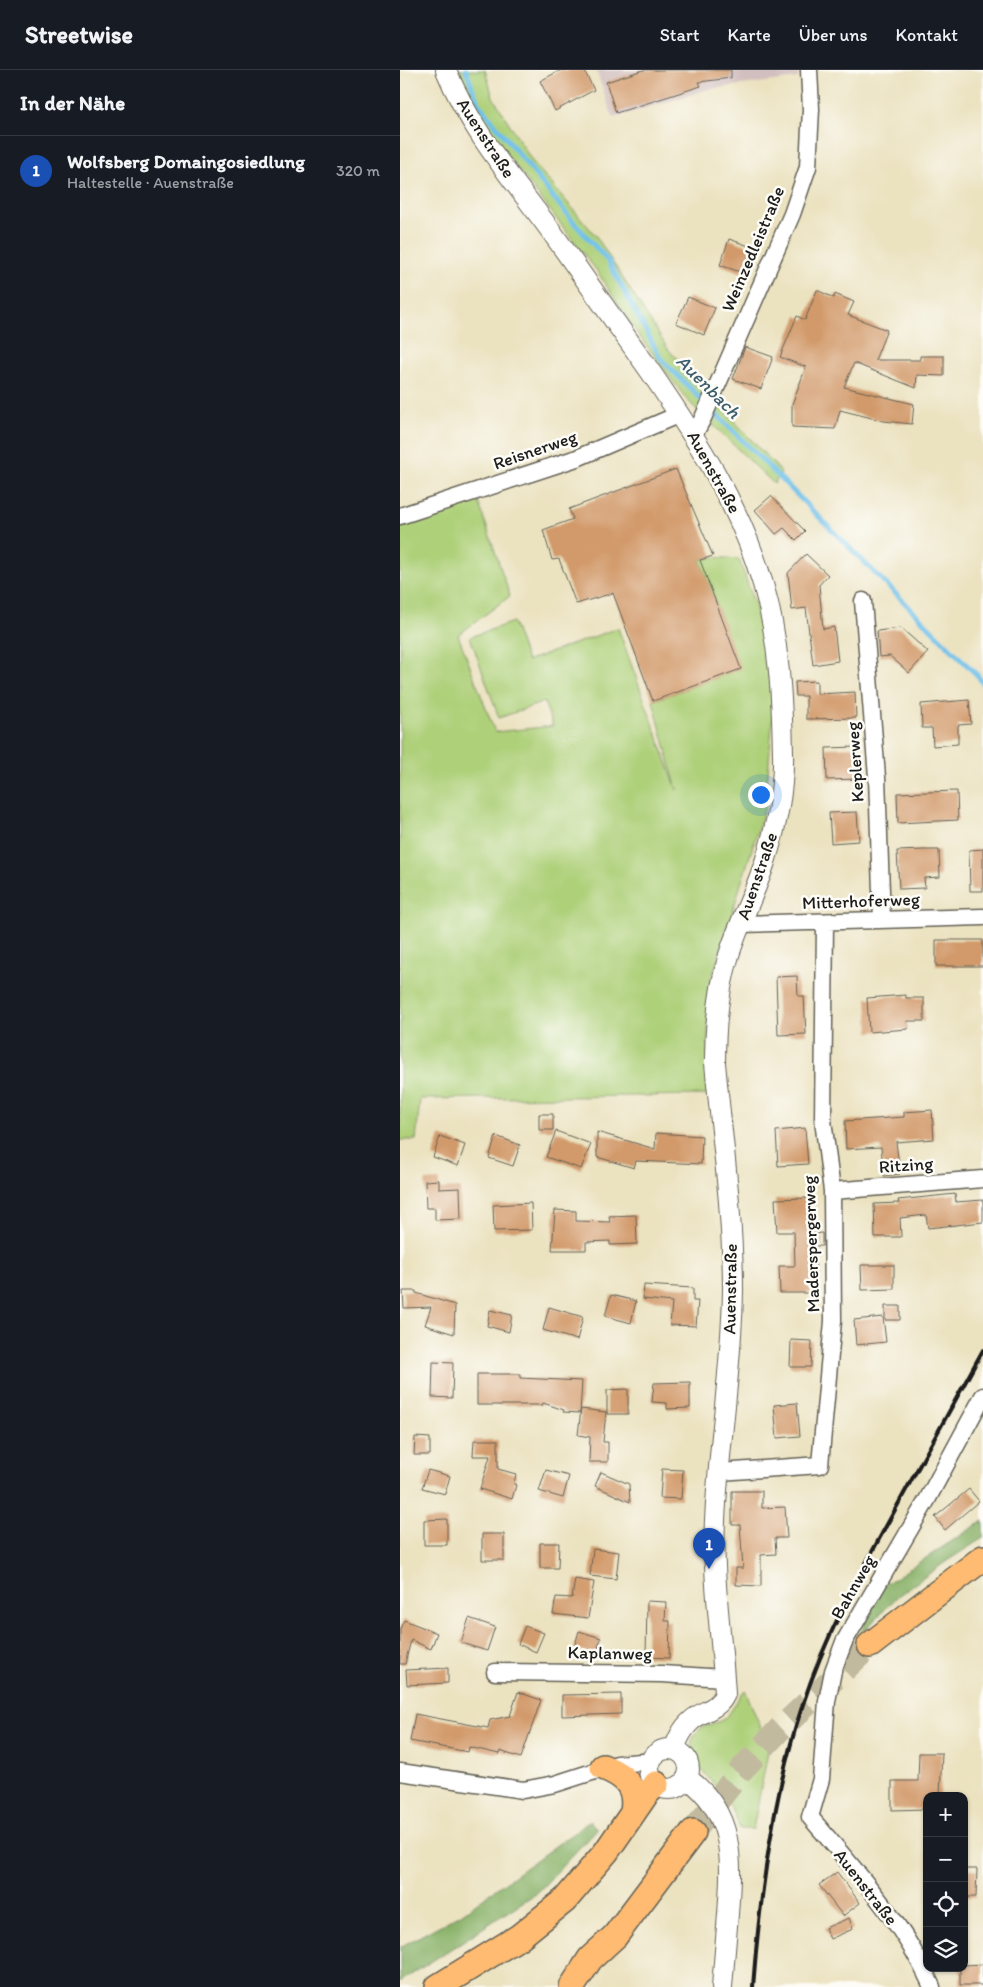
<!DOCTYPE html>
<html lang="de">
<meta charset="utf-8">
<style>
body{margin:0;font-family:Itim,sans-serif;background:#242831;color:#f1f3f6}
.controls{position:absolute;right:15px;bottom:15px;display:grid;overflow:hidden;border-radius:10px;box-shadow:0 1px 4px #0004}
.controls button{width:45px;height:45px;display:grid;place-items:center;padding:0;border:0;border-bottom:1px solid #363941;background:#171b24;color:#f1f3f6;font:25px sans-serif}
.you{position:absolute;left:360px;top:724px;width:18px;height:18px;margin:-12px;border:4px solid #fff;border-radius:50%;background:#1a73e8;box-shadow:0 0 0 8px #1a73e833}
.badge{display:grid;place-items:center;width:32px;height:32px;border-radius:50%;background:#d1495b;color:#fff;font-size:16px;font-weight:700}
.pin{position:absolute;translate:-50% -41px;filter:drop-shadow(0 1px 2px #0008)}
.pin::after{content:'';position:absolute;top:26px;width:18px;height:15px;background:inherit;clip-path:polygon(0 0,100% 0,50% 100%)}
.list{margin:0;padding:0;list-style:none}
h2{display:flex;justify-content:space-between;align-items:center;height:65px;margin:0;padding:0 20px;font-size:21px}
h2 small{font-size:16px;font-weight:400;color:#9ea1a6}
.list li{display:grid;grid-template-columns:32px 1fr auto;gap:15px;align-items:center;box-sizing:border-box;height:70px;padding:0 20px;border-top:1px solid #363941}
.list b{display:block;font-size:19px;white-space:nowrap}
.list p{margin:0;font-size:16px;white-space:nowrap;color:#9ea1a6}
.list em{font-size:16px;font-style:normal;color:#9ea1a6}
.icon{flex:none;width:28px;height:28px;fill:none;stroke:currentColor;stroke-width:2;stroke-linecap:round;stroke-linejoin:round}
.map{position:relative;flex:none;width:583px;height:1917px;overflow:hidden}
header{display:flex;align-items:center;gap:30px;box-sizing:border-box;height:70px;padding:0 25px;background:#171b24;border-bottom:1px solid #363941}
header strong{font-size:24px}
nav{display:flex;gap:28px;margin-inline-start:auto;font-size:18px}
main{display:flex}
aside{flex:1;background:#171b24}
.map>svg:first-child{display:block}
.industrial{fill:#d1bfbf}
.green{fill:#aed079;stroke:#65764a}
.forest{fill:#8ab269;stroke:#536742}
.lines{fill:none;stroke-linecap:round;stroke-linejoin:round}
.stream{stroke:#6dc0e9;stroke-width:5}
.building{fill:#d29a6a}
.primary-tunnel{stroke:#c2ba9f;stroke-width:25;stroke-dasharray:25 12;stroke-linecap:butt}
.minor-casing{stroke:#646155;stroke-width:19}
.tertiary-casing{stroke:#646155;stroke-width:22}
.primary-casing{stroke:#646155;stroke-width:28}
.minor{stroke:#fff;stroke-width:16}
.tertiary{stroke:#fff;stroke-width:20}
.primary{stroke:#febb71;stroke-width:25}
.rail{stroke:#1c1c1c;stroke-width:4}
.labels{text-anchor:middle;stroke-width:5;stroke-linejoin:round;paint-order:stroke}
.street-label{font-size:18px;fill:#1c1c1c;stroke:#fdfcf7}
.water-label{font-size:19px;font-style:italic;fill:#3c5e6e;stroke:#fdfcf7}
</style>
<header>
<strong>Streetwise</strong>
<nav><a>Start</a><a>Karte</a><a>Über uns</a><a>Kontakt</a></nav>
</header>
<main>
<aside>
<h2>In der Nähe<small></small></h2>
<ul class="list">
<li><span class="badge" style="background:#1a4fb4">1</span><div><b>Wolfsberg Domaingosiedlung</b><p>Haltestelle · Auenstraße</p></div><em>320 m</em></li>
</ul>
</aside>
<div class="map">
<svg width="583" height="1917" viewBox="0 0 583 1917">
<rect width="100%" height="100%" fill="#fdfcf7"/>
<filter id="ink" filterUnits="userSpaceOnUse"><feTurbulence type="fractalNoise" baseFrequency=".02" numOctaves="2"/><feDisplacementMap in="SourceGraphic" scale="10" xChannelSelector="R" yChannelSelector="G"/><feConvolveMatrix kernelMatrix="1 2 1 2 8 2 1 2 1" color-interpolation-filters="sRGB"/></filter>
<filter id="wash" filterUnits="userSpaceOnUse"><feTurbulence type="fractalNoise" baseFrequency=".0096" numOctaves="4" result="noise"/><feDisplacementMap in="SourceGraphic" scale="20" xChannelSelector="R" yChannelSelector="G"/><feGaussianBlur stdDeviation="1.12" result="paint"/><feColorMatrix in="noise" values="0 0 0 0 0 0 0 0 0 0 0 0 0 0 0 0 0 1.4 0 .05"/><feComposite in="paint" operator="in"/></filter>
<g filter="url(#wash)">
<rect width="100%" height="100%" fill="#ebe2c0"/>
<path class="industrial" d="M 196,0 L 398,0 L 398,8 L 309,19 L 213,48 Z"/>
<path class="green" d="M 56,0 L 85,0 L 93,27 L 132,91 L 196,166 L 268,279 L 381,402 L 374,414 L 288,331 L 234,259 L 197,201 L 78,47 Z
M 75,422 L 110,526 L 58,565 L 95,662 L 153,656 L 144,632 L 99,648 L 70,567 L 113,552 L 127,591 L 218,558 L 277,720 L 253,631 L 340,599 L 300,490 L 313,487 L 339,489 L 377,598 L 365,737 L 308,920 L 308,1025 L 20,1029 L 16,1070 L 0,1070 L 0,443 Z
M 345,1620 L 369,1677 L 353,1759 L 340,1759 C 336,1748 331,1737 325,1727 C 314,1710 277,1685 297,1662 C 305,1653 316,1655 325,1648 C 334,1640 336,1629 345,1620 Z"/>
<path class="forest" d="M 583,1451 L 583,1468 L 547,1491 L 499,1525 L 460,1565 L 481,1517 Z
M 190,1751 L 197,1759 L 138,1822 L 0,1912 L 0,1877 L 61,1844 Z"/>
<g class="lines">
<path class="stream" d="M 66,0 L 78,33 L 170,148 L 208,191 L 261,289 L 578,606 L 583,614"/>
</g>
<g id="blocks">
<path class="building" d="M 161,0 L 184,0 L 194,20 L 155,41 L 140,11 Z
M 243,0 L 331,0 L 331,8 L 299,12 L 301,16 L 216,43 L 206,12 Z
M 329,169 L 352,177 L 343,203 L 320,195 Z
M 417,220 L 434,228 L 435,224 L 454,232 L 448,245 L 487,260 L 475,290 L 520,290 L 520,286 L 544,286 L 544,306 L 517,305 L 516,318 L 454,293 L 444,317 L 514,334 L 512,354 L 484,351 L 440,340 L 435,359 L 392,357 L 392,334 L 406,297 L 380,287 L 397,246 L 405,250 Z
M 288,227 L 315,238 L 304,265 L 276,253 Z
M 345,277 L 373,287 L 361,319 L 333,309 Z
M 276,399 L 313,486 L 300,490 L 341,599 L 253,631 L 213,523 L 176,534 L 159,489 L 152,490 L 143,460 L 173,449 L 169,439 Z
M 371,426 L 405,461 L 396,470 L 384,458 L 376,464 L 355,440 Z
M 406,484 L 428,505 L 419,515 L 423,559 L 434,557 L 438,591 L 413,595 L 406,538 L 392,540 L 388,503 Z
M 501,558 L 528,582 L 509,603 L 490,586 L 479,587 L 477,561 Z
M 417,611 L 417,624 L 455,622 L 456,648 L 406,649 L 406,626 L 396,626 L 395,612 Z
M 569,630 L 571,654 L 558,655 L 558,674 L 533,676 L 532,658 L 522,658 L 521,634 Z
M 457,677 L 458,709 L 427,710 L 426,678 Z
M 557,721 L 558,750 L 498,753 L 497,723 Z
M 457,742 L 459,771 L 431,773 L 429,743 Z
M 583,779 L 583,821 L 570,821 L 569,780 Z
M 523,780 L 539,780 L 540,807 L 524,808 L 525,818 L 499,819 L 497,781 Z
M 536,870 L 583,870 L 583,896 L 536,896 Z
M 397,906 L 398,926 L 404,926 L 406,964 L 378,965 L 376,907 Z
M 506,925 L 506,928 L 524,928 L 524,951 L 507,951 L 508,959 L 469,962 L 467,928 Z
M 532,1040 L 534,1069 L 496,1072 L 500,1104 L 484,1106 L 481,1077 L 446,1079 L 445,1051 L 504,1047 L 504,1042 Z
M 139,1044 L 153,1044 L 153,1060 L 139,1060 Z
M 405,1058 L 408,1094 L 378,1096 L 376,1061 Z
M 156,1061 L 191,1074 L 181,1099 L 146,1087 Z
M 197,1062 L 255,1079 L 256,1063 L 302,1066 L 301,1094 L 236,1091 L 234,1098 L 197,1087 Z
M 40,1066 L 65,1075 L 58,1096 L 33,1087 Z
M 96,1066 L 120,1075 L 113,1096 L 89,1088 Z
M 39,1110 L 39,1119 L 60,1118 L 61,1149 L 35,1150 L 35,1138 L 26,1138 L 25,1111 Z
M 555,1124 L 556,1132 L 583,1130 L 583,1152 L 528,1158 L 526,1145 L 500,1148 L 501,1167 L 475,1167 L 474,1134 L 499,1133 L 498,1130 Z
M 408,1128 L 409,1164 L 422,1163 L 422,1176 L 415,1176 L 416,1214 L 410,1215 L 410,1223 L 380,1223 L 379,1196 L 395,1196 L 394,1162 L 377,1162 L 375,1129 Z
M 131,1133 L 132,1160 L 94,1161 L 93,1135 Z
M 155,1140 L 176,1141 L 176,1151 L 210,1152 L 209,1146 L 236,1145 L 237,1174 L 210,1175 L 210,1171 L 186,1172 L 186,1180 L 152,1180 Z
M 461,1195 L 494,1195 L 494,1219 L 462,1220 Z
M 244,1215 L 293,1218 L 293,1231 L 298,1231 L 296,1256 L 270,1255 L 272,1232 L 243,1229 Z
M 3,1221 L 16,1221 L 16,1223 L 55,1235 L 54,1264 L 25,1255 L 31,1237 L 4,1238 Z
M 211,1225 L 236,1231 L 231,1253 L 205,1246 Z
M 485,1236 L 500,1236 L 500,1250 L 485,1250 Z
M 149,1237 L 183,1247 L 177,1270 L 143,1260 Z
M 90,1240 L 112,1245 L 109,1262 L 87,1256 Z
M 483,1247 L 486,1272 L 456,1275 L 454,1250 Z
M 391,1270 L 412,1271 L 411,1297 L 390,1297 Z
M 33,1292 L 53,1293 L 52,1328 L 32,1327 Z
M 77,1304 L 120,1304 L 120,1308 L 182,1311 L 180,1343 L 163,1342 L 164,1340 L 143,1333 L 142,1335 L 77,1335 Z
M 290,1312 L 290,1338 L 267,1339 L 267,1333 L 252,1332 L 254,1313 Z
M 228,1319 L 228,1344 L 207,1344 L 207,1320 Z
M 397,1333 L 400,1366 L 377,1368 L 374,1335 Z
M 181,1339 L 206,1342 L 203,1372 L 208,1372 L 208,1392 L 189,1392 L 190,1367 L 178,1365 Z
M 15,1367 L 30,1368 L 30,1385 L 14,1385 Z
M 74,1370 L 98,1370 L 98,1399 L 116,1404 L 114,1414 L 116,1415 L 112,1429 L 80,1419 L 90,1386 L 73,1386 Z
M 262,1399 L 283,1400 L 281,1429 L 260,1428 Z
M 28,1400 L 50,1406 L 45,1424 L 22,1418 Z
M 146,1400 L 169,1406 L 163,1428 L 139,1421 Z
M 201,1402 L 229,1414 L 230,1432 L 195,1416 Z
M 569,1419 L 579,1431 L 545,1460 L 535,1447 Z
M 332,1421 L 362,1421 L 362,1438 L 385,1437 L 387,1468 L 375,1468 L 376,1484 L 361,1485 L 361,1516 L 336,1515 L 336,1498 L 343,1498 L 340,1455 L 332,1455 Z
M 47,1449 L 47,1475 L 24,1475 L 24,1450 Z
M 82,1464 L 104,1464 L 104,1490 L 82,1490 Z
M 140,1473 L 159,1473 L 158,1498 L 140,1498 Z
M 193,1479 L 219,1482 L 216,1509 L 190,1506 Z
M 175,1509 L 194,1512 L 188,1548 L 153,1544 L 156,1527 L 172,1528 Z
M 247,1531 L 266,1532 L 265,1551 L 270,1551 L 269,1588 L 246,1587 Z
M 69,1548 L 95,1557 L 87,1581 L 61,1573 Z
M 4,1550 L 37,1563 L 31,1579 L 11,1570 L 5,1594 L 0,1594 L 0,1559 Z
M 125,1556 L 144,1563 L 136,1582 L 118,1574 Z
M 179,1561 L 201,1568 L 196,1585 L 174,1578 Z
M 48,1598 L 48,1613 L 7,1615 L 6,1600 Z
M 118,1622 L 141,1630 L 121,1688 L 100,1681 L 99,1684 L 69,1677 L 68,1682 L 10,1671 L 15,1644 L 88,1658 L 90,1650 L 110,1646 Z
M 221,1624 L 221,1644 L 162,1646 L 162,1625 Z
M 519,1683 L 542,1683 L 540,1726 L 527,1726 L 527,1739 L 492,1740 L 492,1711 L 518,1711 Z
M 564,1799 L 577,1799 L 576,1827 L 564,1827 Z
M 437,1802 L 460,1833 L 443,1846 L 419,1815 Z
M 449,1848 L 453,1859 L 430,1869 L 425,1858 Z
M 583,1894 L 583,1915 L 560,1915 L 560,1898 L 564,1898 L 564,1895 Z"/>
</g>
</g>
<g filter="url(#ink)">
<use href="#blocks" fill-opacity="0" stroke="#646155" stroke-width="1"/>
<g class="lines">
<path class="primary-tunnel" d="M 293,1762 L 343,1698 L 380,1659 L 470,1575"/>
<defs>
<path id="minor" d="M 294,365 L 303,348 L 392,144 L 408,97 L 411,39 L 409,0
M 0,446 L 177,388 L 280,344
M 463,531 L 477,707 L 482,850
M 340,854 L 583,847
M 432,1121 L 583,1109
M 320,1402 L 420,1395 L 433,1251 L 432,1121 L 423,1050 L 425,852
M 95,1602 L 262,1604 L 324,1608
M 0,1702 L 123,1720 L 155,1714 L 217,1694 L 241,1692 L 249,1696
M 532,1917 C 504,1853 455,1800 410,1747 L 421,1709 L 427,1631 L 433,1601 L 444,1572 L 527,1430 L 583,1326"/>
<path id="tertiary" d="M 46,0 C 71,61 112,108 151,161 C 184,207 217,254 250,301 C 296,368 340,435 363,514 C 379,568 382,628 383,683 C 384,719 376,758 365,792 C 355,823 339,853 329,885 C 318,920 315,956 315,993 C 322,1068 333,1144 333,1220 C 332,1297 319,1373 315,1450 C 312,1509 322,1566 325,1624 C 318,1640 303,1640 291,1651 C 282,1659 278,1669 274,1679
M249 1699a20 20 0 1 1 40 0a20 20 0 1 1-40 0Z
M 287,1708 C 335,1743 332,1790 328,1844 C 326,1868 324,1893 322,1917"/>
<path id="primary" d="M 470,1575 L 583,1488
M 203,1697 C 226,1706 237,1717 233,1742
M 38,1917 L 119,1867 L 165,1830 L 206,1782 L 246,1724 L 256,1714
M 172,1917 L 190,1889 L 215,1866 L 293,1762"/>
</defs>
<use href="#minor" class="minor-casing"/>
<use href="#tertiary" class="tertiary-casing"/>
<use href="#primary" class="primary-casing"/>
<use href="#minor" class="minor"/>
<use href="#tertiary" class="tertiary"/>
<use href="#primary" class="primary"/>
<path class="rail" d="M 353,1917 C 360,1824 373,1723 403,1634 C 424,1569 457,1509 490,1449 C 521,1393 552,1336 583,1280"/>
</g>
</g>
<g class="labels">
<g class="street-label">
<text transform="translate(86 68) rotate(57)" y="6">Auenstraße</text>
<text transform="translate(353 179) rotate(-67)" y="6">Weinzedleistraße</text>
<text transform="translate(135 380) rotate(-19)" y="6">Reisnerweg</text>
<text transform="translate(314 402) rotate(61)" y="6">Auenstraße</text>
<text transform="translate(455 692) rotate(-94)" y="6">Keplerweg</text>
<text transform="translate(357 806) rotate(-71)" y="6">Auenstraße</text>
<text transform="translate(461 831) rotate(-2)" y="6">Mitterhoferweg</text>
<text transform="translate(506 1095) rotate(-4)" y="6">Ritzing</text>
<text transform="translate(411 1174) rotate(-92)" y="6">Maderspergerweg</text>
<text transform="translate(330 1219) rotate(-89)" y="6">Auenstraße</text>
<text transform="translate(453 1517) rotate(-60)" y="6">Bahnweg</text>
<text transform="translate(210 1583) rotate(1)" y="6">Kaplanweg</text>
<text transform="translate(466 1817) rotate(52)" y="6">Auenstraße</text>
</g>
<g class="water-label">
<text transform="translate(309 316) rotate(45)" y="7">Auenbach</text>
</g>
</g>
</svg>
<div class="controls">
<button>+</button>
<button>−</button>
<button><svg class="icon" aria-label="locate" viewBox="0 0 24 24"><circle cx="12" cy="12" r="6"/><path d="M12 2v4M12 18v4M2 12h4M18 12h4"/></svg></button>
<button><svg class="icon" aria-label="layers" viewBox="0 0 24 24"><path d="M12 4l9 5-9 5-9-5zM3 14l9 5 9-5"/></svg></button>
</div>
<div class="you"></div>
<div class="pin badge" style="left:309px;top:1499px;background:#1a4fb4">1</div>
</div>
</main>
